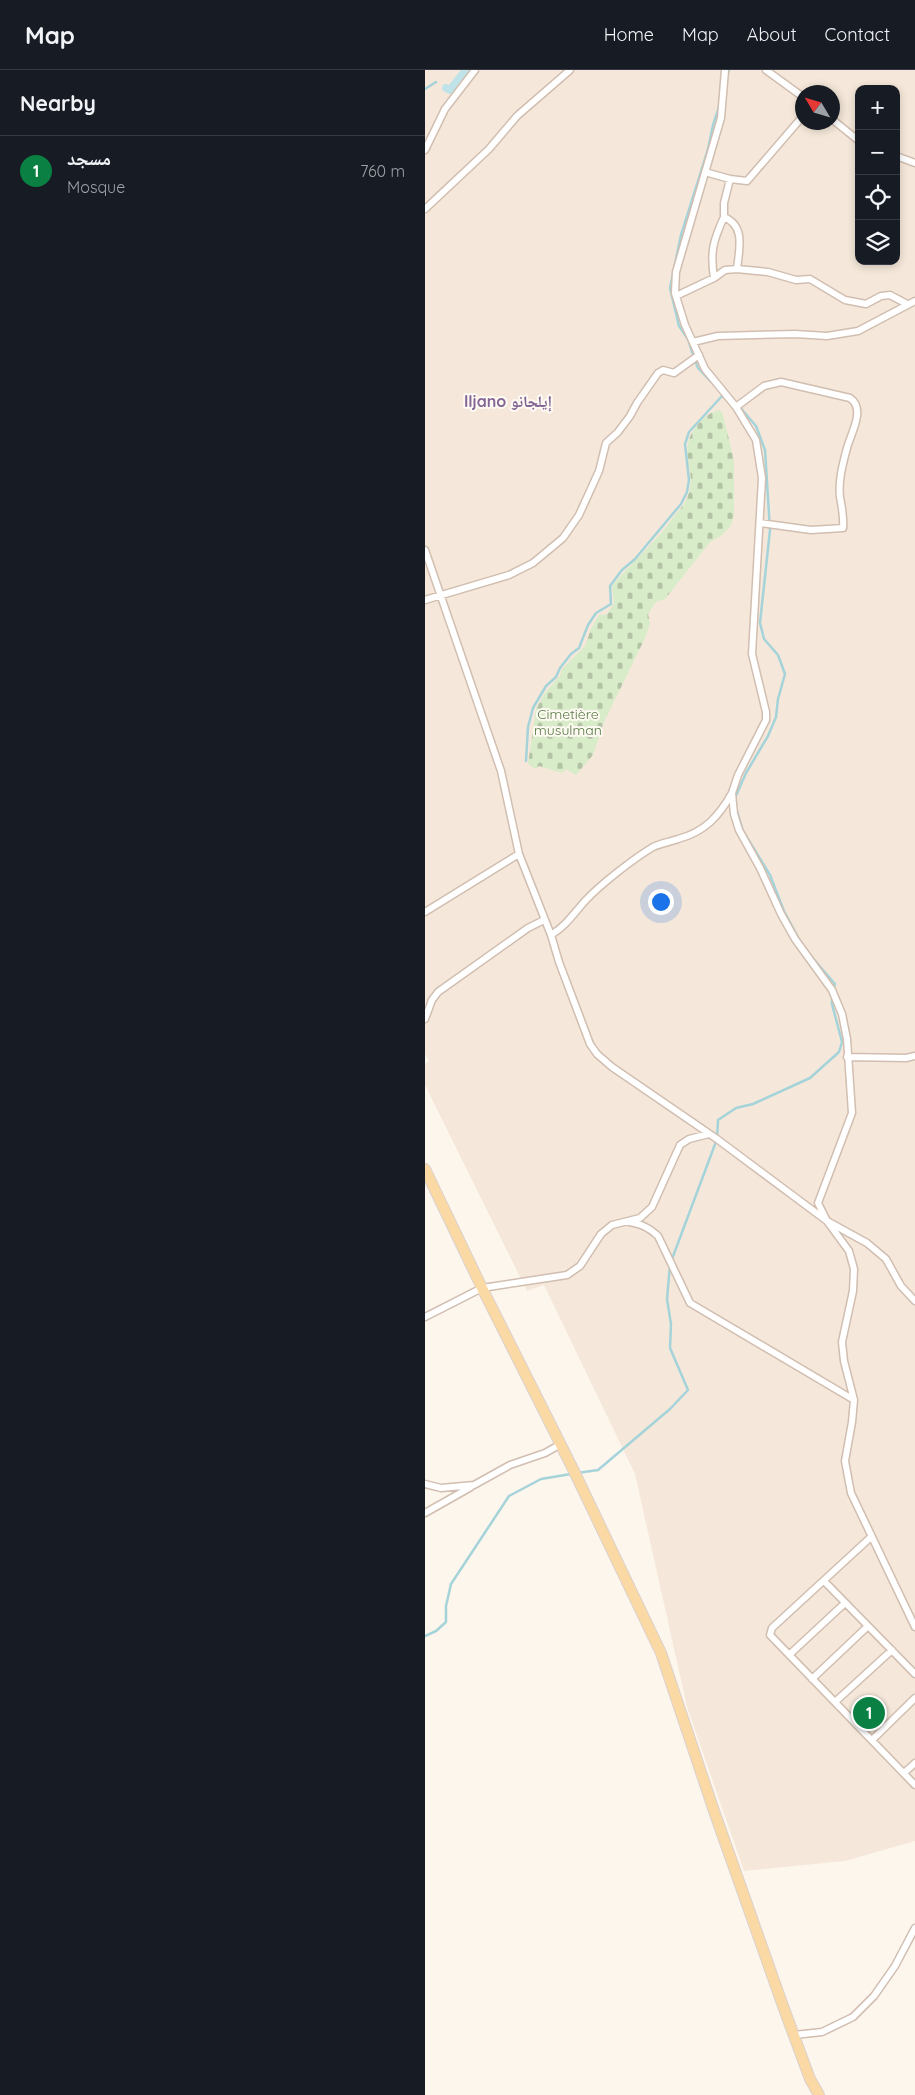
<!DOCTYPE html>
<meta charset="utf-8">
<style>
body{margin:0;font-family:Quicksand,"Noto Naskh Arabic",sans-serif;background:#20242c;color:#f1f3f6}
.controls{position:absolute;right:15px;top:15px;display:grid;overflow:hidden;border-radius:10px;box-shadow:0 2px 8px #0003}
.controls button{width:45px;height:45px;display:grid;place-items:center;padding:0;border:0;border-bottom:1px solid #363941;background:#171b24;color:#f1f3f6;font:25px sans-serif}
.compass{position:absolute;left:370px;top:15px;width:45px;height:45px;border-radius:50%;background:#171b24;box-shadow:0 2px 8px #0003;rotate:308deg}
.you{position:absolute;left:235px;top:831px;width:18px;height:18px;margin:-12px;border:4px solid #fff;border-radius:50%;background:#1a73e8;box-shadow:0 0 0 8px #1a73e833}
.badge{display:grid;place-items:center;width:32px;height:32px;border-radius:50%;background:#0b8043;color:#fff;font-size:16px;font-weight:700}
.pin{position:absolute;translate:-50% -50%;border:2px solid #fff;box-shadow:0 1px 5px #0006}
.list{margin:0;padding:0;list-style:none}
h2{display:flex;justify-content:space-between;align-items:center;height:65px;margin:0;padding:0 20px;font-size:21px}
h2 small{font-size:16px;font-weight:400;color:#9ea1a6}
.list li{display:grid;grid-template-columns:32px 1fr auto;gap:15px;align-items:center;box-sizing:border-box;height:70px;padding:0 20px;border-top:1px solid #363941}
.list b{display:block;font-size:19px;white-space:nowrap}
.list p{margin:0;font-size:16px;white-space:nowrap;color:#9ea1a6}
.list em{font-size:16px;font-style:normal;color:#9ea1a6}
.icon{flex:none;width:28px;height:28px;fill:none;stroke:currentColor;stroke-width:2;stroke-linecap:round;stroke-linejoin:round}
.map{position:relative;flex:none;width:490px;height:2025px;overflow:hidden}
header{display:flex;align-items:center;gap:30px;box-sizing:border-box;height:70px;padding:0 25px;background:#171b24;border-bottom:1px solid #363941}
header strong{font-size:24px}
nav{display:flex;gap:28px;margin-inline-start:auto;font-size:18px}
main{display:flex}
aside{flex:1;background:#171b24}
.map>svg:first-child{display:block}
.residential{fill:#f5e8da;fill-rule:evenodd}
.cemetery{fill:url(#cemetery-stones)}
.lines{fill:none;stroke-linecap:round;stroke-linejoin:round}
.stream{stroke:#a5d3da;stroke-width:2.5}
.canal{stroke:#bfe3e8;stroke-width:8}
.minor-casing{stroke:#d1beb0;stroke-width:9}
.primary-casing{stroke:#dad1cd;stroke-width:12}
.minor{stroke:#fff;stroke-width:6}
.primary{stroke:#fbd9a5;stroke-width:10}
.labels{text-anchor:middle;stroke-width:4;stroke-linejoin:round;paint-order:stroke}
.park-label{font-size:14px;fill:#537a41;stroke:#fffaf3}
.quarter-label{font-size:16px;font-weight:bold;fill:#846695;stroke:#fffaf3}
</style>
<header>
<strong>Map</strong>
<nav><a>Home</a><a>Map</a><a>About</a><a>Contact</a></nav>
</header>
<main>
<aside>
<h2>Nearby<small></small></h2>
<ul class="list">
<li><span class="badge">1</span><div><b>مسجد</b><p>Mosque</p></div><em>760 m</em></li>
</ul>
</aside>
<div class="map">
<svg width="490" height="2025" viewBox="0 0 490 2025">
<defs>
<pattern id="cemetery-stones" width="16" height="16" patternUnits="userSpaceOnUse" patternTransform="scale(1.25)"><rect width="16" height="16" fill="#d8ecc9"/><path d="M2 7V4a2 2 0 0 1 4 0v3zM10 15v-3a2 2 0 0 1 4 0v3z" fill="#b4c2a5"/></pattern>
</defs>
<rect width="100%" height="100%" fill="#fdf6ec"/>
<path class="residential" d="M 0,0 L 490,0 L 490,1771 L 420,1791 L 319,1801 L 262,1637 L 210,1404 L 119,1215 L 102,1221 L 0,1015 L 0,994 L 4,991 L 0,984 ZM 434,19 L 471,19 L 471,191 L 434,191 ZM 378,22 L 408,22 L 408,52 L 378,52 Z"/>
<path class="cemetery" d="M 295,340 L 298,345 L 309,390 L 309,446 L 305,457 L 297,465 L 285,472 L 240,529 L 231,532 L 223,544 L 225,553 L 221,566 L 179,652 L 168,685 L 151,705 L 141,699 L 137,703 L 114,696 L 111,699 L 103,694 L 111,639 L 120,623 L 135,606 L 137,599 L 160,576 L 166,559 L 174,545 L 182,544 L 189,533 L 187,516 C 208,491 232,471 251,444 C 255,439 260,434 262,428 C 275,400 248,381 275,352 C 282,345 286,342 295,340 Z"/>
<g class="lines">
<path class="stream" d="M 301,12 L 304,0
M 0,19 L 11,12
M 290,316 L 273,298 L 270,291 L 263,269 L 254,256 L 245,218 L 256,165 L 283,79 L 288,55 L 295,34
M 307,328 L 331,356 L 340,380 L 345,460 L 335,553 L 339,569 L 353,585 L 360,604 L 353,629 L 351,647 L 343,666 L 321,703 L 310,728
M 101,691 L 103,657 L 108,638 L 121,616 L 131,607 L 135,598 L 146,584 L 154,578 L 163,555 L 171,543 L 186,534 L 185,516 L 197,500 L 210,489 L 256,434 L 262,422 L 264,410 L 260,374 L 264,362 L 297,326 L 298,323
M 312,741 L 318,761 L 345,805 L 359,841 L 377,875
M 385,885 L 410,914 L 408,920
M 247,1189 L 292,1069 L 293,1050 L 311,1038 L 328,1034 L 385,1008 L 414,982 L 417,972 L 407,934 L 407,925
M 152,1403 L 173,1400 L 245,1339 L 263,1320 L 245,1278 L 246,1254 L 242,1229 L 245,1194
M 0,1566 L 11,1561 L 21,1552 L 21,1536 L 26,1514 L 84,1426 L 116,1409 L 146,1404"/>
<path class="canal" d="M 21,18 L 25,20 L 41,0"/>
<defs>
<path id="minor" d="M 300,0 L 296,48 L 251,202 L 250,223 L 260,255 L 280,299 L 311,337 L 331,370 L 337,408 L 327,584 L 341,642 L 341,650 L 313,705 L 307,723
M 341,0 L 378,27
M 408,50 L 434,71
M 0,80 L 20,39 L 50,0
M 471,86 L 490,93
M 280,102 L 305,109 L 322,111 L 378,46
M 0,139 L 64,79 L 92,46 L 145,0
M 299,147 L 299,133 L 305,109
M 289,208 C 285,182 288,171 299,147 C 321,156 314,180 312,199
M 251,226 L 289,208 L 300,200 L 312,199 L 343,202 L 371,210 L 385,209 L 420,230 L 441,234 L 456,226 L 465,225 L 482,234
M 268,272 L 293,266 L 370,264 L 402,266 L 433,261 L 490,231
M 311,337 L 339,316 L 356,312 L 425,328 C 441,339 426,363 422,378 C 418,393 413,411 415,427 C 417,438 419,447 418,458 L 386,460 L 335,453
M 0,480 L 76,701 L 94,784 L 126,865 L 134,892 L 165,974 L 172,984 L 187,997 L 292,1069 L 402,1151 L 442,1173 L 461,1189 L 476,1216 L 490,1231
M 0,530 L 84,505 L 108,493 L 138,468 L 154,445 L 174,401 L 181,373 L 193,362 L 205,346 L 212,333 L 233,303 L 238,300 L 249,303 L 274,285
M 0,842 L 94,784
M 126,865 C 143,854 148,844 161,830 C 176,814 208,789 228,777 C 236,773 245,772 253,769 C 280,762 294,746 307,723 L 309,744 L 314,760 L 335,798 L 356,844 L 370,869 L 407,920 L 417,944 L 422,969 L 427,1043 L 393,1133 L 402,1151 L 424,1181 L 429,1199 L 428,1221 L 417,1272 L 419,1291 L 429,1330 L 427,1352 L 420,1391 L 426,1423 L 490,1557
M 0,949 L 7,930 L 13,922 L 103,858 L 119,850
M 422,987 L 481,988 L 490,986
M 204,1152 C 216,1154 223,1157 233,1166 L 265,1233 L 429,1330
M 0,1247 L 57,1218 L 142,1205 L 155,1196 L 176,1164 L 187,1155 L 215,1148 L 227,1137 L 255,1075 L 264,1069 L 284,1064
M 0,1414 L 16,1418 L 49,1415 L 85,1395 L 120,1383 L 136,1374
M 0,1443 L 46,1417
M 446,1467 L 347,1558 L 345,1565 L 490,1715
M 399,1511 L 490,1604
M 364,1585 L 420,1533
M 387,1609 L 443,1556
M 410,1632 L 467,1580
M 447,1670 L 490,1628
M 479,1703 L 490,1693
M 369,1965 L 397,1962 L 428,1947 L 449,1926 L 470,1896 L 490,1858"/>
<path id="primary" d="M 0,1099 L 57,1218 L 148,1399 L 236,1583 L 289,1741 L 358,1936 L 385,2009 L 394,2025"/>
</defs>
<use href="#minor" class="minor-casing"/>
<use href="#primary" class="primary-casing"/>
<use href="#minor" class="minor"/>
<use href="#primary" class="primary"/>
</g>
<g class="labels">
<g class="park-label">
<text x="143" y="649">Cimetière<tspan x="143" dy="16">musulman</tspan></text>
</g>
<g class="quarter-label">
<text x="83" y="337">Iljano إيلجانو</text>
</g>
</g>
</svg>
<div class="controls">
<button>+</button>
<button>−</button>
<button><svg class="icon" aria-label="locate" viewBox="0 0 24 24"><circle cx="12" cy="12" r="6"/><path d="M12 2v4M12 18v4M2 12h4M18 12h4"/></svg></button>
<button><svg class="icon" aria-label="layers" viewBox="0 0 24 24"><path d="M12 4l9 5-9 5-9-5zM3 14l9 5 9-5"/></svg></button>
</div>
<svg class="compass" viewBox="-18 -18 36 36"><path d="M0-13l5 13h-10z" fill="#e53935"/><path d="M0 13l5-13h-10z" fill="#9ea1a6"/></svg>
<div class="you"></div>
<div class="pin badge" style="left:444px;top:1643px">1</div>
</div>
</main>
